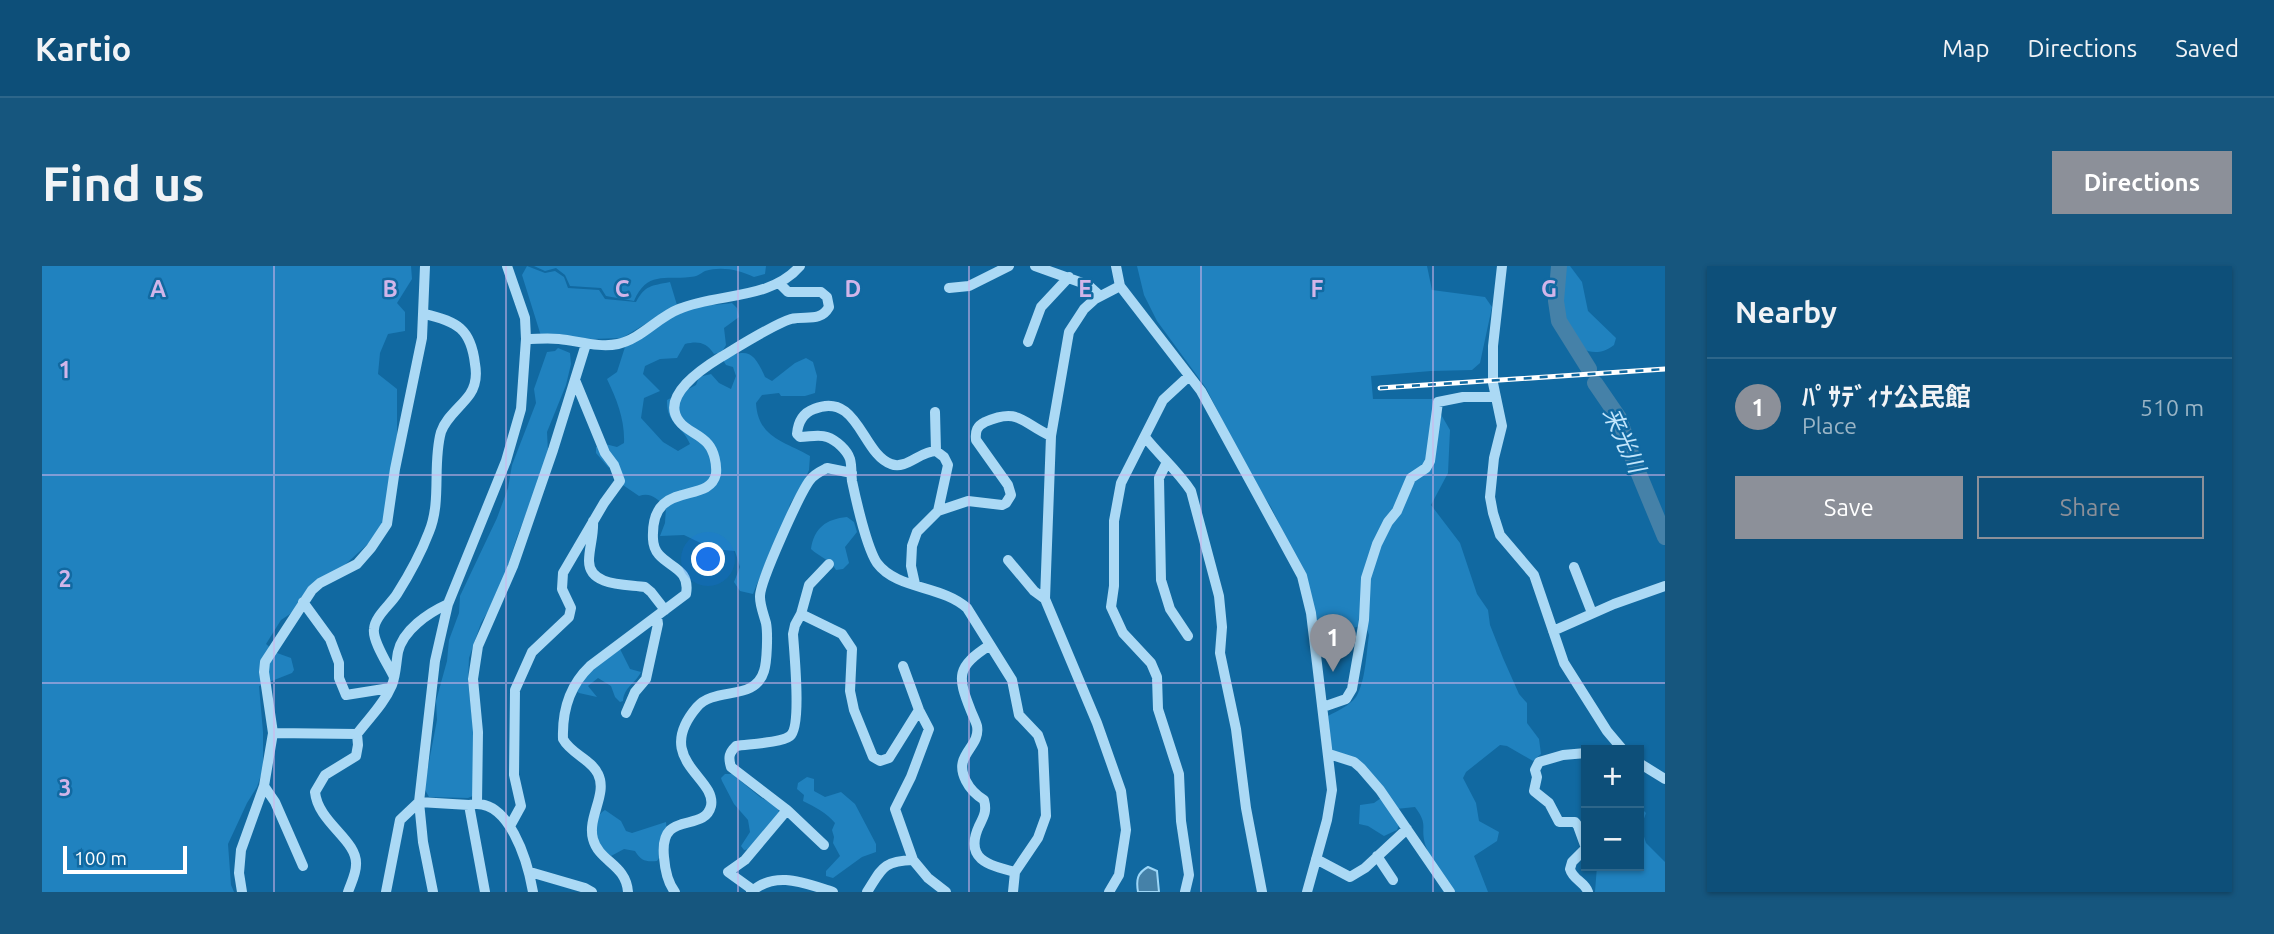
<!DOCTYPE html>
<meta charset="utf-8">
<style>
body{margin:0;font-family:Ubuntu,"Noto Sans JP",sans-serif;background:#16567e;color:#f1f3f6}
.controls{position:absolute;right:21px;bottom:21px;display:grid;overflow:hidden;border-radius:0px;box-shadow:0 2px 5px #0004}
.controls button{width:63px;height:63px;display:grid;place-items:center;padding:0;border:0;border-bottom:2px solid #2d668a;background:#0d4f79;color:#f1f3f6;font:35px sans-serif}
.scale{position:absolute;left:21px;bottom:18px;width:124px;box-sizing:border-box;padding-left:7px;border:4px solid #fff;border-top:0;font-size:19px;line-height:24px;white-space:nowrap;color:#fff;-webkit-text-stroke:5px #1169a1;paint-order:stroke}
.you{position:absolute;left:667px;top:294px;width:24px;height:24px;margin:-18px;border:5px solid #fff;border-radius:50%;background:#1a73e8;box-shadow:0 0 0 10px #1a73e833}
.badge{display:grid;place-items:center;width:46px;height:46px;border-radius:50%;background:#8c9099;color:#fff;font-size:23px;font-weight:700}
.pin{position:absolute;translate:-50% -58px;filter:drop-shadow(0 2px 4px #0008)}
.pin::after{content:'';position:absolute;top:37px;width:24px;height:21px;background:inherit;clip-path:polygon(0 0,100% 0,50% 100%)}
.list{margin:0;padding:0;list-style:none}
h2{display:flex;justify-content:space-between;align-items:center;height:91px;margin:0;padding:0 28px;font-size:30px}
h2 small{font-size:23px;font-weight:400;color:#9ab5c6}
.list li{display:grid;grid-template-columns:46px 1fr auto;gap:21px;align-items:center;box-sizing:border-box;height:98px;padding:0 28px;border-top:2px solid #2d668a}
.list b{display:block;font-size:26px;white-space:nowrap}
.list p{margin:0;font-size:23px;white-space:nowrap;color:#9ab5c6}
.list em{font-size:23px;font-style:normal;color:#9ab5c6}
.actions{display:flex;gap:14px;padding:21px 28px}
.actions a{flex:1;padding:16px 0;border:2px solid #8c9099;border-radius:0px;text-align:center;font-size:24px;color:#8c9099}
.actions .main{background:#8c9099;color:#fff}
.map{position:relative;flex:none;width:1623px;height:626px;overflow:hidden;border-radius:0px}
header{display:flex;align-items:center;gap:42px;box-sizing:border-box;height:98px;padding:0 35px;background:#0d4f79;border-bottom:2px solid #2d668a}
header strong{font-size:33px}
nav{display:flex;gap:38px;margin-inline-start:auto;font-size:24px}
.intro{display:flex;align-items:center;justify-content:space-between;box-sizing:border-box;height:168px;padding:0 42px}
h1{margin:0;font-size:49px}
.button{padding:18px 32px;border-radius:0px;background:#8c9099;color:#fff;font-size:24px;font-weight:700}
main{display:flex;gap:42px;padding:0 42px}
aside{flex:1;background:#0d4f79;border-radius:0px;box-shadow:0 2px 5px #0004}
.map>svg:first-child{display:block}
.green{fill:#2082bf}
.water{fill:#4581a8;stroke:#9dd7f8;stroke-width:2}
.lines{fill:none;stroke-linecap:round;stroke-linejoin:round}
.river{stroke:#4581a8;stroke-width:16}
.minor{stroke:#abd9f5;stroke-width:10}
.rail-casing{stroke:#fff;stroke-width:5}
.rail{stroke:#1169a1;stroke-width:2.5;stroke-dasharray:8;stroke-linecap:butt}
.grid{fill:none;stroke:#d1b5e9;stroke-width:2;stroke-opacity:0.55}
.labels{text-anchor:middle;stroke-width:5;stroke-linejoin:round;paint-order:stroke}
.water-label{font-size:23px;font-style:italic;fill:#c3e6fc;stroke:#1169a1}
.grid-label{font-size:23px;text-anchor:middle;font-weight:bold;fill:#d1b5e9;stroke:#1169a1;stroke-width:5;stroke-linejoin:round;paint-order:stroke}
</style>
<header>
<strong>Kartio</strong>
<nav><a>Map</a><a>Directions</a><a>Saved</a></nav>
</header>
<div class="intro"><h1>Find us</h1><a class="button">Directions</a></div>
<main>
<div class="map">
<svg width="1623" height="626" viewBox="0 0 1623 626">
<rect width="100%" height="100%" fill="#1169a1"/>
<path class="green" d="M 0,0 L 369,0 L 370,13 L 355,37 L 363,46 L 363,65 L 346,68 L 338,87 L 336,108 L 355,123 L 355,171 L 343,255 L 328,276 L 251,346 L 239,354 L 224,378 L 235,387 L 249,392 L 252,404 L 250,407 L 217,420 L 221,466 L 221,503 L 215,521 L 205,537 L 186,578 L 189,619 L 192,626 L 0,626 Z
M 485,0 L 503,7 L 513,5 L 522,11 L 526,22 L 557,24 L 563,33 L 594,36 C 603,19 609,20 628,16 L 635,39 L 580,72 L 550,73 L 499,70 L 480,9 Z
M 492,0 L 724,0 L 723,8 L 712,11 C 697,4 680,0 663,5 C 658,8 654,11 648,11 C 622,14 605,5 592,35 L 564,30 L 559,22 L 528,20 L 523,9 L 514,2 L 503,5 Z
M 1095,0 L 1385,0 L 1390,24 L 1443,31 L 1450,41 L 1438,97 L 1430,104 L 1389,105 L 1329,110 L 1331,133 L 1390,133 L 1408,164 L 1406,207 L 1389,239 L 1418,277 L 1435,328 L 1446,344 L 1448,359 L 1461,392 L 1477,428 L 1485,437 L 1485,457 L 1497,473 L 1499,488 L 1491,495 L 1465,480 L 1458,479 L 1424,506 L 1421,512 L 1434,537 L 1437,555 L 1457,566 L 1455,575 L 1432,590 L 1446,626 L 1413,626 C 1403,611 1388,596 1383,578 C 1378,559 1387,560 1373,541 L 1354,543 L 1357,559 L 1355,564 L 1342,570 L 1326,560 L 1317,558 L 1318,539 L 1332,537 L 1339,532 L 1322,501 L 1290,487 L 1286,450 C 1295,445 1307,440 1314,431 C 1324,414 1324,388 1327,369 L 1325,363 L 1317,360 L 1309,363 L 1304,361 L 1287,389 L 1285,390 L 1280,387 L 1276,375 L 1266,317 L 1229,241 L 1208,209 L 1164,122 L 1115,55 L 1102,29 Z
M 1521,0 L 1528,0 L 1540,16 L 1546,45 L 1574,72 L 1572,79 C 1546,99 1522,73 1519,45 C 1518,30 1520,15 1521,0 Z
M 690,37 L 695,42 L 697,51 L 682,62 L 684,79 L 680,86 L 672,88 C 664,76 656,75 643,78 L 635,92 L 618,93 L 603,100 L 601,108 L 618,125 L 602,132 L 599,152 L 621,176 L 636,185 L 648,178 C 640,159 624,158 625,134 L 654,119 L 657,111 L 669,108 L 677,117 L 689,123 L 694,110 L 691,101 L 684,99 L 681,94 C 705,81 712,86 723,111 L 730,115 L 753,97 L 764,92 L 771,96 L 775,110 L 773,127 L 763,130 L 739,130 L 737,127 L 720,129 L 714,137 C 716,172 742,175 768,190 L 767,204 L 762,216 L 748,238 L 741,263 L 729,283 L 711,328 L 698,325 L 692,316 L 698,301 L 693,285 L 671,283 L 642,269 L 618,270 L 623,257 L 624,241 C 615,233 609,226 597,230 L 575,215 L 573,205 L 566,201 L 554,187 L 554,181 L 563,178 L 575,181 L 582,177 C 583,154 575,134 565,113 L 575,106 L 583,81 C 604,72 625,51 646,44 C 659,39 676,39 690,37 Z
M 516,82 L 528,87 L 529,98 L 524,119 L 505,166 L 506,186 L 503,199 L 475,271 L 463,309 L 451,337 L 439,357 L 427,392 L 426,416 L 432,469 L 433,529 L 426,532 L 387,531 L 382,522 L 395,454 L 394,435 L 405,395 L 407,374 L 417,347 L 418,330 L 455,252 L 466,222 L 470,199 L 494,137 L 492,123 L 505,86 L 513,85 Z
M 805,251 L 812,256 L 815,266 L 803,281 L 807,297 L 801,303 L 794,304 C 788,293 777,291 769,283 C 772,262 784,253 805,251 Z
M 578,383 L 588,403 L 599,406 C 593,418 582,421 581,435 L 578,436 L 573,431 L 569,420 L 556,412 L 546,420 L 555,431 L 537,427 L 532,423 L 539,411 Z
M 683,508 L 690,508 L 718,531 L 736,541 L 737,547 L 709,583 L 702,584 L 699,580 L 708,566 L 706,554 L 692,538 L 680,515 L 679,512 Z
M 765,511 L 772,513 L 772,525 L 783,531 L 799,526 L 813,538 L 834,578 L 834,586 L 820,591 L 791,612 L 784,610 L 784,605 L 798,590 L 791,577 L 792,571 L 790,564 L 793,557 C 785,547 773,541 761,535 L 762,529 L 755,523 L 756,517 Z
M 1597,540 L 1604,547 L 1599,561 L 1604,577 L 1623,596 L 1623,626 L 1553,626 L 1555,600 L 1597,600 Z
M 563,544 L 579,555 L 584,565 L 590,567 L 624,556 C 626,567 616,573 619,589 L 615,595 C 604,596 599,595 593,585 L 582,583 L 569,590 L 556,580 C 554,567 549,553 563,544 Z"/>
<path class="water" d="M 1106,601 L 1115,605 L 1117,626 L 1096,626 C 1094,614 1095,607 1106,601 Z"/>
<g class="lines">
<path class="river" d="M 1517,0 L 1514,35 L 1517,55 L 1547,103
M 1553,117 L 1577,152 L 1592,196 L 1623,271"/>
<path class="minor" d="M 993,0 L 1046,19 L 1058,30
M 1074,0 L 1078,20 L 1159,125 L 1260,310 L 1269,347 L 1290,524 L 1285,554 L 1265,626
M 1460,0 L 1451,80 L 1451,117 L 1460,160 L 1452,192 L 1448,231 L 1451,247 L 1458,269 L 1492,309 L 1522,397 L 1565,465 L 1581,484
M 907,22 L 927,20 L 967,0
M 484,73 C 495,73 506,72 517,73 C 537,75 557,82 576,78 C 599,73 616,51 637,43 C 676,27 729,34 758,0
M 986,76 L 999,41 L 1027,11
M 1103,171 C 1118,190 1136,205 1149,225 L 1177,330 L 1180,361 L 1178,387 L 1194,463 L 1204,542 L 1220,626
M 894,185 C 878,185 864,204 849,198 C 820,188 816,125 772,143 C 761,147 756,156 755,168 L 758,171 C 767,171 777,168 785,171 C 794,174 805,184 808,193 C 810,200 809,208 810,215 C 814,234 825,282 835,297 C 855,324 900,319 925,342 L 970,414 L 977,449 L 996,469 L 1001,483 L 1004,550 L 996,572 L 973,606 L 971,626
M 1124,198 L 1117,212 L 1119,314 L 1128,343 L 1146,370
M 896,245 L 926,235 L 960,239 L 964,237 L 969,229 L 966,219 L 934,174 C 933,165 935,160 943,156 C 977,141 980,157 1009,170
M 551,255 C 552,269 547,282 547,295 C 547,321 586,318 603,321 L 609,326 L 623,344
M 966,294 L 992,325 L 1003,333 L 1055,457 L 1079,525 L 1084,564 L 1077,609 L 1067,626
M 1532,301 L 1550,347
M 873,318 L 869,300 L 870,280 L 875,266 L 896,245 L 906,199 L 902,191 L 894,185 L 893,146
M 1003,333 L 1009,170 L 1027,66 L 1042,43 L 1053,33 L 1078,20
M 261,336 L 288,373 L 297,397 L 297,412 L 304,429 L 348,422
M 759,348 L 767,319 L 787,298
M 1511,365 L 1572,338 L 1623,320
M 948,379 C 914,401 915,410 929,445 C 931,450 934,456 935,460 C 939,482 910,488 924,515 C 928,523 934,529 942,534 C 945,545 942,550 937,560 C 922,593 946,599 973,606
M 861,400 L 877,444 L 887,463 L 869,511 L 853,543 L 871,594
M 352,411 C 347,400 330,375 332,363 C 333,350 348,339 355,328 C 367,309 379,287 387,266 C 400,235 390,198 399,166 C 404,151 419,141 428,128 C 434,119 435,109 433,98 C 429,63 415,55 382,48
M 1281,441 L 1304,433 L 1310,423 L 1322,354 L 1324,312 L 1335,278 L 1346,256 L 1355,245 L 1369,212 L 1384,202 L 1388,195 L 1396,136 L 1421,131 L 1453,131
M 584,447 L 593,426 L 604,413 L 616,358 L 615,351
M 231,467 L 315,468 C 327,452 342,438 350,419 C 354,409 354,397 356,386 C 361,364 386,347 406,338
M 1544,487 L 1521,489 L 1497,496 L 1493,504 L 1495,511 L 1492,525 L 1507,537 L 1517,556 L 1533,556 L 1536,560 L 1544,582 L 1530,596 L 1528,603 C 1531,614 1543,616 1546,626
M 1287,488 L 1312,496 L 1319,502 L 1338,524 L 1408,626
M 1597,497 L 1623,513
M 222,520 L 233,536 L 261,600
M 435,537 L 436,466 L 431,413 L 436,380 L 471,300 L 511,184 L 544,78
M 427,539 L 443,626
M 468,560 L 479,540 L 472,509 L 473,424 L 490,386 L 527,351 L 529,342 L 520,323 L 521,307 L 562,237 L 578,215 L 572,199 L 563,187 L 533,114
M 782,579 L 745,544 L 689,501 C 686,491 687,487 694,480 C 707,478 739,477 748,470 C 760,461 752,385 751,368 L 753,359 L 759,348 L 800,368 L 810,383 L 808,425 L 812,444 L 831,491 L 838,495 L 847,492 L 877,444
M 1335,590 L 1351,614
M 1274,593 L 1308,611 L 1323,602 L 1365,563
M 488,606 L 543,622 L 550,626
M 711,624 L 686,606 L 703,594 L 745,544
M 200,626 L 197,607 L 199,584 L 222,520 L 231,467 L 222,406 L 223,396 L 270,324 L 278,317 L 315,298 L 329,282 L 345,258 L 353,203 L 380,72 L 383,0
M 306,626 C 309,617 314,608 314,599 C 316,574 276,557 273,526 L 283,509 L 314,490 L 316,479 L 315,468
M 344,626 L 358,554 L 377,536 L 427,539 C 467,529 486,597 491,626
M 391,626 L 381,576 L 377,536 L 393,395 L 406,338 L 464,195 L 479,143 L 484,73 L 483,52 L 465,0
M 586,626 C 584,598 557,596 551,573 C 545,551 566,528 556,508 C 549,493 529,488 521,473 C 520,445 528,419 548,400 L 644,328 C 650,296 612,302 611,273 C 608,211 667,240 674,208 C 675,198 672,185 666,178 C 658,168 644,165 637,155 C 618,130 661,102 679,91 C 696,81 732,58 749,53 C 763,49 778,57 787,41 L 785,31 L 779,26 L 746,26 L 737,17
M 633,626 C 625,616 623,604 622,591 C 617,542 662,568 669,540 C 675,511 610,494 655,441 C 673,420 713,436 722,405 C 725,396 726,367 724,357 C 722,349 718,340 718,331 C 717,317 758,227 768,214 C 772,208 779,205 785,202 L 810,207
M 709,626 C 734,604 762,617 791,626
M 825,626 C 840,603 840,595 871,594 L 886,612 L 904,626
M 1143,626 L 1147,609 L 1139,555 L 1137,508 L 1116,443 L 1115,411 L 1109,397 L 1081,367 L 1069,341 L 1072,320 L 1072,255 L 1079,217 L 1121,134 L 1147,110"/>
<defs>
<path id="rail" d="M 1338,122 L 1623,103"/>
</defs>
<use href="#rail" class="rail-casing"/>
<use href="#rail" class="rail"/>
</g>
<path class="grid" d="M 232,0 L 232,626M 464,0 L 464,626M 696,0 L 696,626M 927,0 L 927,626M 1159,0 L 1159,626M 1391,0 L 1391,626M 0,209 L 1623,209M 0,417 L 1623,417"/>
<g class="labels">
<g class="water-label">
<text transform="translate(1582 174) rotate(65)" y="8">来光川</text>
</g>
</g>
<g class="grid-label">
<text x="116" y="31">A</text>
<text x="348" y="31">B</text>
<text x="580" y="31">C</text>
<text x="811" y="31">D</text>
<text x="1043" y="31">E</text>
<text x="1275" y="31">F</text>
<text x="1507" y="31">G</text>
<text x="23" y="112">1</text>
<text x="23" y="321">2</text>
<text x="23" y="530">3</text>
</g>
</svg>
<div class="controls">
<button>+</button>
<button>−</button>
</div>
<div class="scale">100 m</div>
<div class="you"></div>
<div class="pin badge" style="left:1291px;top:406px">1</div>
</div>
<aside>
<h2>Nearby<small></small></h2>
<ul class="list">
<li><span class="badge">1</span><div><b>ﾊﾟｻﾃﾞｨﾅ公民館</b><p>Place</p></div><em>510 m</em></li>
</ul>
<div class="actions"><a class="main">Save</a><a>Share</a></div>
</aside>
</main>
